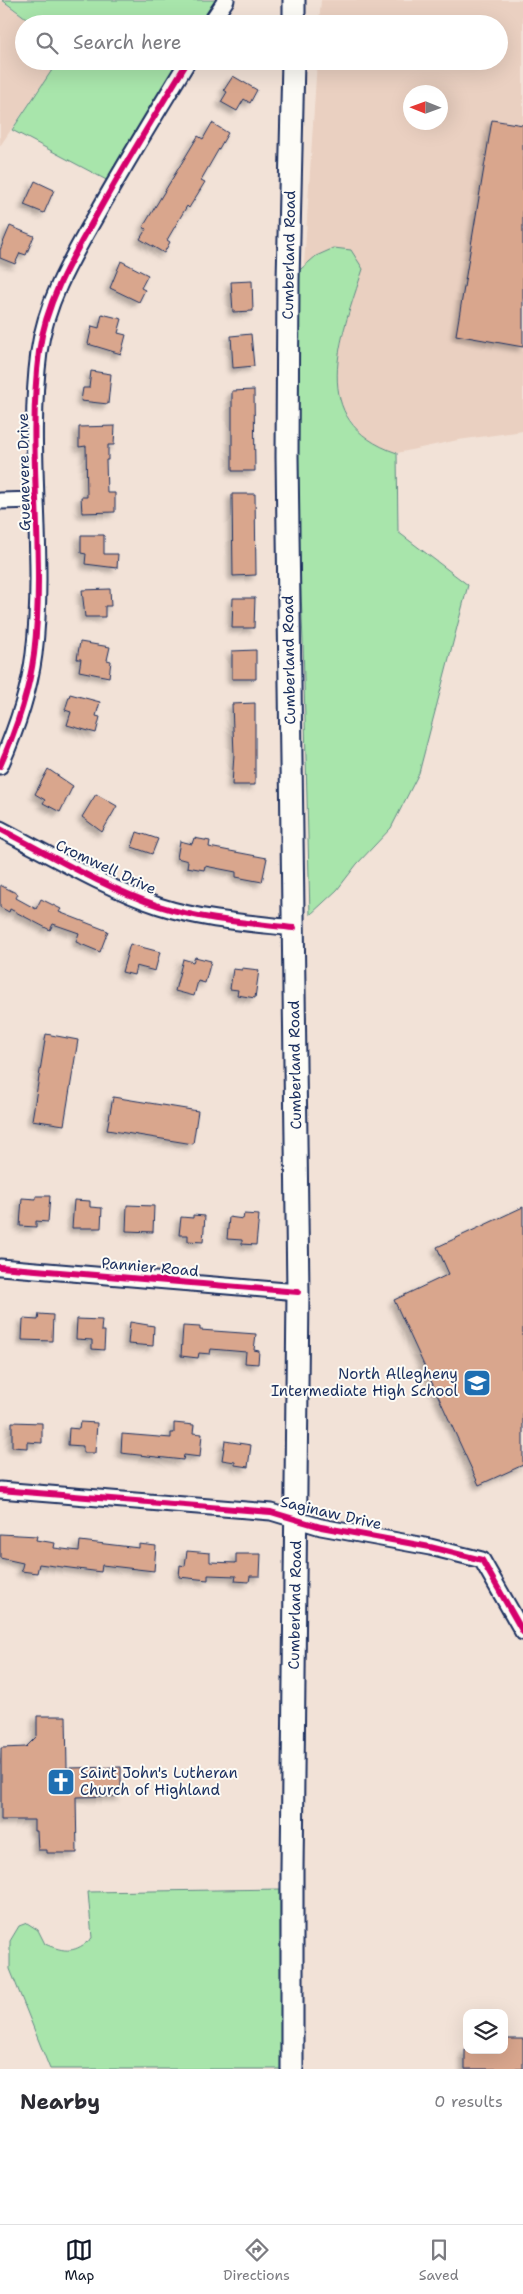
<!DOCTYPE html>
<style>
body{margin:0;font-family:"Shantell Sans",sans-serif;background:#f2f2f3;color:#2b2b33}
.controls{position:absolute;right:15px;bottom:15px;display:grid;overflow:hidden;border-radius:10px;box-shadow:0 5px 20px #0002}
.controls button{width:45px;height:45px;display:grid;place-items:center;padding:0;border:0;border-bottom:1px solid #e1e1e2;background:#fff;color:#2b2b33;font:25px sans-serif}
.compass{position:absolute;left:403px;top:85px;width:45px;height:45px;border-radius:50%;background:#fff;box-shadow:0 5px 20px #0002;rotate:271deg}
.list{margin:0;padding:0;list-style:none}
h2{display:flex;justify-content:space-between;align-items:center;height:65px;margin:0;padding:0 20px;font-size:21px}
h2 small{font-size:16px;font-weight:400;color:#7c7c81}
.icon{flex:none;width:28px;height:28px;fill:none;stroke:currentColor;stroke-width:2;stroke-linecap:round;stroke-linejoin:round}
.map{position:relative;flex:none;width:523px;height:2069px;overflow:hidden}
.search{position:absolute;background:#fff;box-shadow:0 5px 20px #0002;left:15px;right:15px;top:15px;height:55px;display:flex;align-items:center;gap:12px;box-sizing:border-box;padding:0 18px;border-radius:28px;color:#7c7c81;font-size:19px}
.sheet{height:155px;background:#fff}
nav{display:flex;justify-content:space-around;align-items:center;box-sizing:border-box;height:70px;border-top:1px solid #e1e1e2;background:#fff;font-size:14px;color:#7c7c81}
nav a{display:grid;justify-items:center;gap:2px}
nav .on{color:#111827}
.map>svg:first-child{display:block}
.built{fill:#ead0c1;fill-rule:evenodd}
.green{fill:#a8e5ab;stroke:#628a84}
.building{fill:#d9a68d;stroke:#1b2f5e;filter:url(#shadow)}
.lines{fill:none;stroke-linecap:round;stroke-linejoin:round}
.street-casing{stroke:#1b2f5e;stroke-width:19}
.secondary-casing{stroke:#1b2f5e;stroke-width:25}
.street{stroke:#fdfcf7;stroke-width:15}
.secondary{stroke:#fdfcf7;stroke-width:21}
.cycleway-casing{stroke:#fdfcf7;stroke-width:9}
.cycleway{stroke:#d6006c;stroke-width:6}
.labels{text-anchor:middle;stroke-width:4;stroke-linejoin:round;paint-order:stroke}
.street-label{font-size:15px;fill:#1b2f5e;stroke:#fdfcf7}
.poi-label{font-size:15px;fill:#1b2f5e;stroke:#fdfcf7;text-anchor:end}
</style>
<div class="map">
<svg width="523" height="2069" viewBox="0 0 523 2069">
<defs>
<filter id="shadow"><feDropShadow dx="-4" dy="4" stdDeviation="2.5" flood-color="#0004"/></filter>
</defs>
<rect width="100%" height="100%" fill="#f2e2d7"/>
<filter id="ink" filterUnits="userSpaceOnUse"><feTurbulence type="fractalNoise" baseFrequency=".02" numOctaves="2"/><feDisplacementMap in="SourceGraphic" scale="10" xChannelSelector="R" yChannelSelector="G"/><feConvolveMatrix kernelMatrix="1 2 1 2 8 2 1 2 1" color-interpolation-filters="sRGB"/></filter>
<g filter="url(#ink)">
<path class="built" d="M 0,0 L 34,24 L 24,24 L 24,61 L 58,61 L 0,146 Z
M 321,0 L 523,0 L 523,431 L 458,440 L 397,453 L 381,448 L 360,434 L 340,405 L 336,367 L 344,328 L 304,266 L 317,61 L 499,61 L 499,24 L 319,24 ZM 410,92 L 440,92 L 440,122 L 410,122 Z"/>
<path class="green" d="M 2,0 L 226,0 L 210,24 L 34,24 Z
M 58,61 L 188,61 L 114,184 L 12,130 Z
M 334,248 L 351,250 L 363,269 C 341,337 305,422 397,453 L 398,532 L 468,585 L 419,773 L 391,828 L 357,864 L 337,890 L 310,915 L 303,641 L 288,280 L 316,256 Z
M 280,1889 L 281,2069 L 50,2069 L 10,1969 L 10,1941 L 19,1926 L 27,1923 L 38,1930 L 45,1944 C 66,1953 75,1953 92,1938 L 88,1892 Z"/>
<path class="building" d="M 233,76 L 257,90 L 250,103 L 244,99 L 237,111 L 221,102 L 227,92 L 224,90 Z
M 492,120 L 523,125 L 523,347 L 456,335 Z
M 212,123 L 228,133 L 201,180 L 205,182 L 189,208 L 187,206 L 167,240 L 170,242 L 164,253 L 140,239 L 146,229 L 143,227 L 198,136 L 203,139 Z
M 35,181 L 54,190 L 44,213 L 24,205 Z
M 10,226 L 34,236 L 26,255 L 20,253 L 15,264 L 0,258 L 0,250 Z
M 121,261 L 148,275 L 141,288 L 145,290 L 139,302 L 110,288 Z
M 252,281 L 253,311 L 233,312 L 231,282 Z
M 102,314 L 122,319 L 118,333 L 126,335 L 121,354 L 88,344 L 92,326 L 99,328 Z
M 251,334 L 254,366 L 233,368 L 231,336 Z
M 91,371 L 111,374 L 108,404 L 81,401 L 83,388 L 89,388 Z
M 254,390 L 255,471 L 232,471 L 232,391 Z
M 115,426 L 114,445 L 108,445 L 108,460 L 106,460 L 107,493 L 115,493 L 115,512 L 82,513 L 81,497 L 87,497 L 86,446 L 79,447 L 79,427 Z
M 232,494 L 255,494 L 256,575 L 233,576 Z
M 81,535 L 104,535 L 104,554 L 118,554 L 117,568 L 85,564 L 86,554 L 81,553 Z
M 110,589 L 111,606 L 105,606 L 105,617 L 85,617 L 82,590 Z
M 233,598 L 255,598 L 254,628 L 232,628 Z
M 80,642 L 110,647 L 107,660 L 111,661 L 109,677 L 79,671 L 81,659 L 77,659 Z
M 256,650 L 256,679 L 232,679 L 232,651 Z
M 70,694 L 100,702 L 96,716 L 100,717 L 96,733 L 67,725 L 71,712 L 65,710 Z
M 255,703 L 255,785 L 232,785 L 234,754 L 232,704 Z
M 48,769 L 73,786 L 60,812 L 43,803 L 45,800 L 35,794 Z
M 96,794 L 117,806 L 102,832 L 82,817 Z
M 137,832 L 158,839 L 152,854 L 132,847 Z
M 194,838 L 210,841 L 209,847 L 267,858 L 262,882 L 236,877 L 236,872 L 205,866 L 204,870 L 187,867 L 188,861 L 177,858 L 180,841 L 192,844 Z
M 0,885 L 18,894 L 16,898 L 36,909 L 41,899 L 61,909 L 59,912 L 108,931 L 100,952 L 76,942 L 79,933 L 53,924 L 50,930 L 10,909 L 9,912 L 0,907 Z
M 130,944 L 160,952 L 155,971 L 136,966 L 134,975 L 122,972 Z
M 195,957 L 211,961 L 205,983 L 198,981 L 194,996 L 175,991 L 183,959 L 193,962 Z
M 242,968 L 259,970 L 255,998 L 237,995 L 238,990 L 230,989 L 233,969 L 242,970 Z
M 46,1034 L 78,1040 L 64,1125 L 32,1120 Z
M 113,1097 L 198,1111 L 193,1144 L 107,1130 Z
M 36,1196 L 50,1196 L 48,1222 L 36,1221 L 36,1227 L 20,1226 L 22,1198 L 36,1199 Z
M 74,1200 L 90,1201 L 90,1207 L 102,1208 L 101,1228 L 72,1228 Z
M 127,1205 L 154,1206 L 153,1232 L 126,1231 Z
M 523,1207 L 523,1465 L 479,1485 L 394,1300 L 449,1274 L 437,1247 Z
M 244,1214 L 259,1215 L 256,1245 L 242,1244 L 242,1240 L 227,1239 L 229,1217 L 243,1219 Z
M 193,1215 L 205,1216 L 203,1242 L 188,1241 L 188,1235 L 179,1235 L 181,1217 L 193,1218 Z
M 39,1314 L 53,1315 L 52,1341 L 22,1340 L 23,1319 L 38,1320 Z
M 77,1319 L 102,1320 L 101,1331 L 105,1331 L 104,1350 L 92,1349 L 92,1340 L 76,1339 Z
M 130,1322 L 154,1326 L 153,1346 L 128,1344 Z
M 183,1326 L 200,1327 L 200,1330 L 256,1334 L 254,1350 L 259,1351 L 258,1364 L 245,1363 L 246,1352 L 211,1349 L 210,1354 L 199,1353 L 198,1358 L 181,1356 Z
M 12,1422 L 42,1423 L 42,1443 L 27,1442 L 27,1448 L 12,1447 Z
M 80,1422 L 97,1423 L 95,1453 L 83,1453 L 83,1446 L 68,1445 L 69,1428 L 79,1429 Z
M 174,1423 L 194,1425 L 193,1433 L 202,1434 L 200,1457 L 184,1455 L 183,1460 L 121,1453 L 122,1434 L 171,1438 L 171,1433 L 174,1433 Z
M 225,1441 L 251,1445 L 248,1467 L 235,1465 L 235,1462 L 222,1460 Z
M 0,1534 L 37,1536 L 36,1540 L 55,1543 L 54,1548 L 79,1551 L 80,1541 L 139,1548 L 139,1544 L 156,1546 L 154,1571 L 102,1565 L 101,1572 L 39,1564 L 37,1573 L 21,1571 L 23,1563 L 0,1558 Z
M 187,1551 L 210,1553 L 210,1562 L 236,1563 L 236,1554 L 261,1554 L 260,1576 L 250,1576 L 249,1582 L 235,1581 L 236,1576 L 208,1575 L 208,1580 L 179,1577 L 180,1565 L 185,1566 Z
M 37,1716 L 66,1716 L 67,1768 L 121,1767 L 121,1796 L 76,1797 L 77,1853 L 47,1853 L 47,1850 L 38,1850 L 37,1831 L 34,1831 L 34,1820 L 1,1820 L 1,1748 L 26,1747 L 37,1736 Z
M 504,2039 L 523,2039 L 523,2069 L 465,2069 L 465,2050 L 504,2050 Z"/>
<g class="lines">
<defs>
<path id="street" d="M 210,24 L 226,0
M 0,501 L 36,500
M 0,766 C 16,730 29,693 34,654 C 46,554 26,452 39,352 C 46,301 72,258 97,214 C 126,162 157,112 188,61
M 0,829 C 50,855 105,888 159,906 C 202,920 249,923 294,928
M 0,1267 L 298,1292
M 0,1490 L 271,1512 L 321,1527 L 430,1547 L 482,1560 L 523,1632"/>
<path id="secondary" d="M 294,24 L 294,0
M 292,2069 L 292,1870 L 298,1292 L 287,456 L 288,280 L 293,61"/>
</defs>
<use href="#street" class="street-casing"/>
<use href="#secondary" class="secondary-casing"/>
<use href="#street" class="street"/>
<use href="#secondary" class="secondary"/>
<defs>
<path id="cycleway" d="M 0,766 C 16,730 29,693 34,654 C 46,554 26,452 39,352 C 46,301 72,258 97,214 C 126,162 157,112 188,61
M 0,829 C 50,855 105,888 159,906 C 202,920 249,923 294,928
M 0,1267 L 298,1292
M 0,1490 L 271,1512 L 321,1527 L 430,1547 L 482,1560 L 523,1632"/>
</defs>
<use href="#cycleway" class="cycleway-casing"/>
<use href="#cycleway" class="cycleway"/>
</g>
</g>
<defs>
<symbol id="school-square" viewBox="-11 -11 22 22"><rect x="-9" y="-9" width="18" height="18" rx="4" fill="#1f6fb2" stroke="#fdfcf7"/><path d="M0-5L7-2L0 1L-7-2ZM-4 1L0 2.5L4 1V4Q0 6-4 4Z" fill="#fff"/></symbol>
<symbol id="church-square" viewBox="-11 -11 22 22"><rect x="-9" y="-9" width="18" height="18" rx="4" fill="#1f6fb2" stroke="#fdfcf7"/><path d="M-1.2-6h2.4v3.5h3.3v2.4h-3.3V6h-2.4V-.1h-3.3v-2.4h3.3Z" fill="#fff"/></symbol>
</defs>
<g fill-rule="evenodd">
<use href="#school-square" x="461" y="1367" width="32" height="32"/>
<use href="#church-square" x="45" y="1766" width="32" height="32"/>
</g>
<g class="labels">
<g class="street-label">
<text transform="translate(289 255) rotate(-89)" y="5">Cumberland Road</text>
<text transform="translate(24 472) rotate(-91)" y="5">Guenevere Drive</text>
<text transform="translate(289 660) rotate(-91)" y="5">Cumberland Road</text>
<text transform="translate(106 867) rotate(25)" y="5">Cromwell Drive</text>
<text transform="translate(295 1065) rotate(-91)" y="5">Cumberland Road</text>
<text transform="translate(150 1267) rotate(5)" y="5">Pannier Road</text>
<text transform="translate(331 1513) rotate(13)" y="5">Saginaw Drive</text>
<text transform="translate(295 1605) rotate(-89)" y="5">Cumberland Road</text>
</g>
<g class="poi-label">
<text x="458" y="1379">North Allegheny<tspan x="458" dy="17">Intermediate High School</tspan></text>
<text x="80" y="1778" text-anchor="start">Saint John's Lutheran<tspan x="80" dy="17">Church of Highland</tspan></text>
</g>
</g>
</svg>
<div class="controls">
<button><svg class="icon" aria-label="layers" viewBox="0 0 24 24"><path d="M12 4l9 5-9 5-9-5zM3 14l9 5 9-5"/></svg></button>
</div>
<svg class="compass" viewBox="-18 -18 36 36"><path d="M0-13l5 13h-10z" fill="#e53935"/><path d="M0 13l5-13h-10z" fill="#7c7c81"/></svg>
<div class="search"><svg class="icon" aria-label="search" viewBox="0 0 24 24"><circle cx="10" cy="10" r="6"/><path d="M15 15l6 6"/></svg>Search here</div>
</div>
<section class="sheet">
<h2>Nearby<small>0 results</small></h2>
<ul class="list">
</ul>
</section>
<nav>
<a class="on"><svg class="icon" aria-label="map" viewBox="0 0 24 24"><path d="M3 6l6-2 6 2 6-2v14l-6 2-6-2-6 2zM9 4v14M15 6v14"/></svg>Map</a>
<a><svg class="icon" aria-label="directions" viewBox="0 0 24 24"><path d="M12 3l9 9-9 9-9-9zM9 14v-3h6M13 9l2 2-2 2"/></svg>Directions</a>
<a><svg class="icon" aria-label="saved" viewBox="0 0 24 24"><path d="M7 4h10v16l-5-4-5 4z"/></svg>Saved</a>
</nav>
